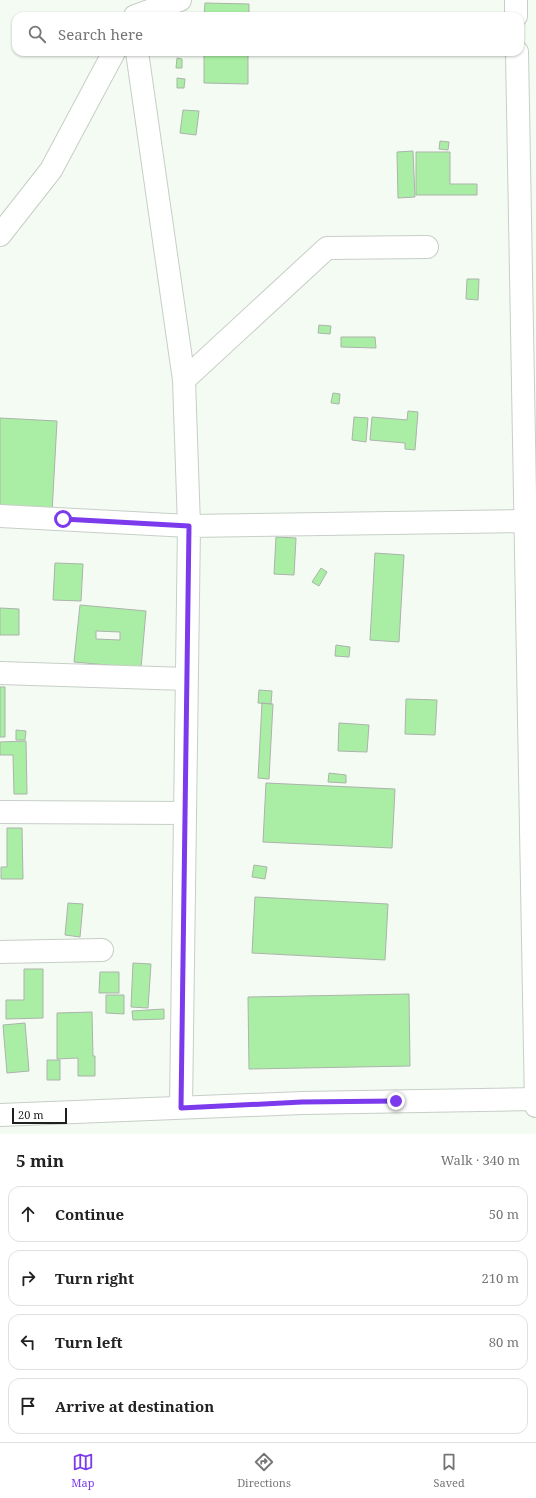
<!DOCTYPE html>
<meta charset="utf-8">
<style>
body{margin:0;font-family:"Noto Serif",serif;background:#f2f2f2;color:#222}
.scale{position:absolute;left:12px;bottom:10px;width:55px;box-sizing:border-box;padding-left:4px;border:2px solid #1e201d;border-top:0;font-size:11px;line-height:14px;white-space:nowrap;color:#1e201d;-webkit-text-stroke:3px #fff;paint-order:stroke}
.stop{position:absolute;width:12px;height:12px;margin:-9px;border:3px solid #7c3aed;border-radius:50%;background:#fff}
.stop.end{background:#7c3aed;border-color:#fff;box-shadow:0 1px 4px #0008}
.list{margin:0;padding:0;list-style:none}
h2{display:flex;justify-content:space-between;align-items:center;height:52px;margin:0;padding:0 16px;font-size:17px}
h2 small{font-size:13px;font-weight:400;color:#767676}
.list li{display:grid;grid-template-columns:26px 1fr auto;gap:12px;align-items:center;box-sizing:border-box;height:56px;margin:0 8px 8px;padding:0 8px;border:1px solid #e0e0e0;border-radius:12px}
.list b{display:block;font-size:15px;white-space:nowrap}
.list em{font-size:13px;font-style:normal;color:#767676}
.icon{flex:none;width:22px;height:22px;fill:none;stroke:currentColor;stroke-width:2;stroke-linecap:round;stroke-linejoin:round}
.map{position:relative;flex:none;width:536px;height:1134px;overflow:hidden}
.search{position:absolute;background:#fff;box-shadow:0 1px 3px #0004;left:12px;right:12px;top:12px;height:44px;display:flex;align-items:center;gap:10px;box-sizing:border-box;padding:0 14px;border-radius:12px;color:#767676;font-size:15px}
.sheet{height:308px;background:#fff}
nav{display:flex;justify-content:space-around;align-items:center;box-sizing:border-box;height:56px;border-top:1px solid #e0e0e0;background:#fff;font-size:11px;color:#767676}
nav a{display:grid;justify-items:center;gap:2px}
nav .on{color:#7c3aed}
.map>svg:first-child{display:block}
.building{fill:#aaeea5;stroke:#acb3ab;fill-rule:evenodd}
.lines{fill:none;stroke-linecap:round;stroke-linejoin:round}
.minor-casing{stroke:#c7cec7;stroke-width:24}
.major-casing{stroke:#c7cec7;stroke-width:24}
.minor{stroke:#fff;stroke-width:22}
.major{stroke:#fff;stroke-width:22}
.route{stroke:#7c3aed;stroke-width:5}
</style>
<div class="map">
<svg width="536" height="1134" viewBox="0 0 536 1134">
<rect width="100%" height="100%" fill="#f3fbf3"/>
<path class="building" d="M 205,3 L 249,4 L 249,16 L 204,16 Z
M 204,52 L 248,52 L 248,84 L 204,83 Z
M 177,58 L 182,59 L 182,68 L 176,68 Z
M 177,78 L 185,79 L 184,88 L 177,88 Z
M 183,110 L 199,111 L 196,135 L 180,133 Z
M 440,141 L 449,142 L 448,150 L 439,149 Z
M 413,151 L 415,197 L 398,198 L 397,152 Z
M 416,152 L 450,152 L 450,184 L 477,184 L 477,195 L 416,195 Z
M 467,279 L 479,279 L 478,300 L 466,299 Z
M 319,325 L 331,326 L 330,334 L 318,333 Z
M 341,337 L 375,337 L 376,348 L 341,347 Z
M 333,393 L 340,394 L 339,404 L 331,403 Z
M 408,411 L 418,412 L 415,450 L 405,449 L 405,443 L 370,440 L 372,417 L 407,420 Z
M 354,417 L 368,418 L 366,442 L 352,440 Z
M 0,418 L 57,421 L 52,513 L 0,510 Z
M 276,537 L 296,538 L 294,575 L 274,574 Z
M 375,553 L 404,555 L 399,642 L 370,640 Z
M 55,563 L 83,564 L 81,601 L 53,600 Z
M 321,568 L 327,572 L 319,586 L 312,582 Z
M 80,605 L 146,611 L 141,668 L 74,662 ZM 96,631 L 120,632 L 120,640 L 96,639 Z
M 0,608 L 19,609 L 19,635 L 0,635 Z
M 336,645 L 350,647 L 349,657 L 335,656 Z
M 0,687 L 5,687 L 5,737 L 0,737 Z
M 259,690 L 272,691 L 271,704 L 258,703 Z
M 406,699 L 437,700 L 435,735 L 405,734 Z
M 262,703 L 273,704 L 269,779 L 258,778 Z
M 339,723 L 369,725 L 367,752 L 338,751 Z
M 16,730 L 26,731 L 25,740 L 16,740 Z
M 26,741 L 27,794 L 14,794 L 13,755 L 0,755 L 0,742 Z
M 329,773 L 346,775 L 346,783 L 328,782 Z
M 266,783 L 395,789 L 392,848 L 263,842 Z
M 7,828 L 22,828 L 23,879 L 1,879 L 1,867 L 7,867 Z
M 254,865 L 267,867 L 265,879 L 252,877 Z
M 255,897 L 388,904 L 385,960 L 252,953 Z
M 68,903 L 83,904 L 80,937 L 65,935 Z
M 133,963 L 151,964 L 148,1008 L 131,1007 Z
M 24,969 L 43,969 L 43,1018 L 6,1019 L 6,1000 L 24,1000 Z
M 100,972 L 119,972 L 119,993 L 99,993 Z
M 409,994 L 410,1066 L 249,1069 L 248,997 Z
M 106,995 L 124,995 L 124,1014 L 106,1013 Z
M 164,1009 L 164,1019 L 133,1020 L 132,1011 Z
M 92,1012 L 93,1056 L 95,1056 L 95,1076 L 78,1076 L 78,1058 L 57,1059 L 57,1013 Z
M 25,1023 L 29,1071 L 7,1073 L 3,1025 Z
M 47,1060 L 60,1060 L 60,1080 L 47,1080 Z"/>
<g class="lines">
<defs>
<path id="minor" d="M 135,16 L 180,0
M 137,52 L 184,380
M 0,235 L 51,170 L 114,52
M 0,516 L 189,526 L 525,521 L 536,528
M 0,673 L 187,679
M 0,812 L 185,813
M 0,952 L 102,950
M 181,1107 L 189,526 L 184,380 L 327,248 L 427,247
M 0,1115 L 302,1103 L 536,1099"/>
<path id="major" d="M 516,0 L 516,16
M 517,52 L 536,1106"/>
</defs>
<use href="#minor" class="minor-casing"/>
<use href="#major" class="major-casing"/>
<use href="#minor" class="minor"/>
<use href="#major" class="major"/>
</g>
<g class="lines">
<path class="route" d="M 63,519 L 189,526 L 181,1108 L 302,1102 L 396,1101"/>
</g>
</svg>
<div class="scale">20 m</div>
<div class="stop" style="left:63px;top:519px"></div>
<div class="stop end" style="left:396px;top:1101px"></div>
<div class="search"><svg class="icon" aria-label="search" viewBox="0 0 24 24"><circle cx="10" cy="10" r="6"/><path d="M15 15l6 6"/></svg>Search here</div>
</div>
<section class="sheet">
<h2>5 min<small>Walk · 340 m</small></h2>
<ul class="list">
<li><svg class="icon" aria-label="ahead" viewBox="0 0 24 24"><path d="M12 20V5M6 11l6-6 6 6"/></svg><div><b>Continue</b></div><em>50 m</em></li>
<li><svg class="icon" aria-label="right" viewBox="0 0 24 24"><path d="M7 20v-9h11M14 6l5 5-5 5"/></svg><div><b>Turn right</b></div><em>210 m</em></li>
<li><svg class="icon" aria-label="left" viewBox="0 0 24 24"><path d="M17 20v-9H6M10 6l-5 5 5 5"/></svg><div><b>Turn left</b></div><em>80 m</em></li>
<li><svg class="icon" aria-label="arrive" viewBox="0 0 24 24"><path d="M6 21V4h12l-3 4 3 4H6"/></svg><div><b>Arrive at destination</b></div></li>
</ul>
</section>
<nav>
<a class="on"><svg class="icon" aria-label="map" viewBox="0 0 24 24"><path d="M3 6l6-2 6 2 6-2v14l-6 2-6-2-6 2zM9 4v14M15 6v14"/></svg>Map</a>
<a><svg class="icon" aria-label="directions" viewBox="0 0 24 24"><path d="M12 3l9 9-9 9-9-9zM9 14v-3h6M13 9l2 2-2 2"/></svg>Directions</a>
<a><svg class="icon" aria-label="saved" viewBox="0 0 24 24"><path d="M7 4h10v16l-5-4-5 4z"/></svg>Saved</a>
</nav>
